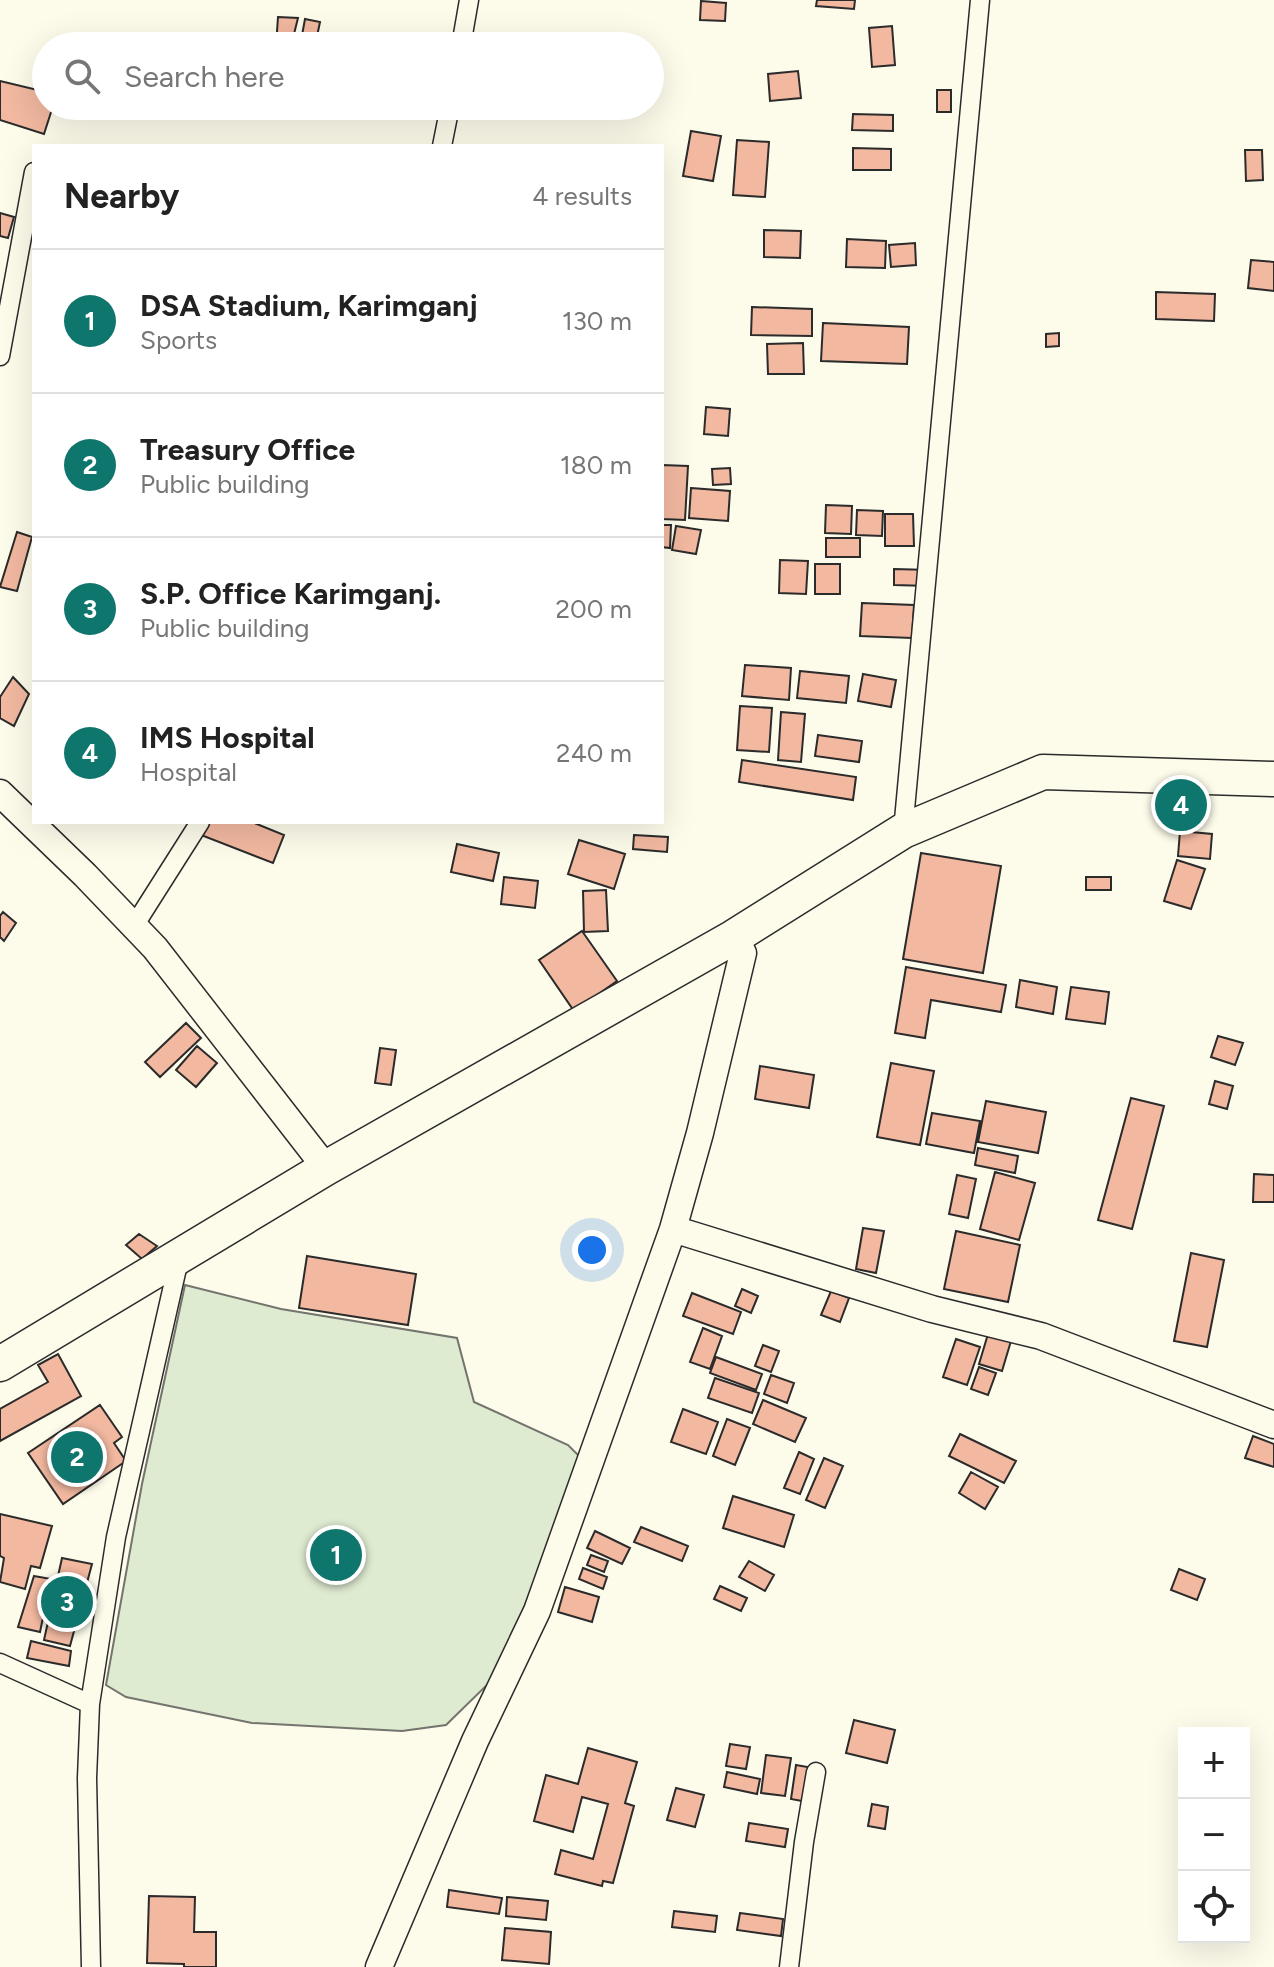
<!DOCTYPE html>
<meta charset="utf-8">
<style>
body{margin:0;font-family:Figtree,sans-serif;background:#f2f2f2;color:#222}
.controls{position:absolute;right:24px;bottom:24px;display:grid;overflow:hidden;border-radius:0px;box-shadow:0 8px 32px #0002}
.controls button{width:72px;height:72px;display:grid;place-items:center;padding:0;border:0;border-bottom:2px solid #e0e0e0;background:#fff;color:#222;font:40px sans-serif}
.you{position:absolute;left:592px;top:1250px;width:28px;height:28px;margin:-20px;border:6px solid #fff;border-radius:50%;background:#1a73e8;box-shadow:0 0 0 12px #1a73e833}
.badge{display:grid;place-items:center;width:52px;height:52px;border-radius:50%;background:#0f766e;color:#fff;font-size:26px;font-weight:700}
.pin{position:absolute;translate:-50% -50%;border:4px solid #fff;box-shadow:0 2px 8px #0006}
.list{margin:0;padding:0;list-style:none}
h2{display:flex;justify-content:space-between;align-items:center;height:104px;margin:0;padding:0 32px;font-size:34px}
h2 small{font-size:26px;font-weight:400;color:#767676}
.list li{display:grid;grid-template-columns:52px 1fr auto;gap:24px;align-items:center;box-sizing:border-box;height:144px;padding:0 32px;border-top:2px solid #e0e0e0}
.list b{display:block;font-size:30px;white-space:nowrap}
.list p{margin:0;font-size:26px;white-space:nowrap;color:#767676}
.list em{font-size:26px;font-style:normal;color:#767676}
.icon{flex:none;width:44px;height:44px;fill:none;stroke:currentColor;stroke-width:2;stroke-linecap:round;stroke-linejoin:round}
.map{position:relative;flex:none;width:1274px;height:1967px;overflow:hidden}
.search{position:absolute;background:#fff;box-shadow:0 8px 32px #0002;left:32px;top:32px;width:632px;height:88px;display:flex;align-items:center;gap:20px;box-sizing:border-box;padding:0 28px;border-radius:44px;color:#767676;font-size:30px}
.panel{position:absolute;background:#fff;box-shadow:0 8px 32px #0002;left:32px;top:144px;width:632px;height:680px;border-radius:0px}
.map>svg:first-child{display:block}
.pitch{fill:#deebd1;stroke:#74746e;stroke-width:2}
.building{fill:#f2b8a0;stroke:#2b2b2b;stroke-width:2}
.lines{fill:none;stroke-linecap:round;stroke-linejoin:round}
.street-casing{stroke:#2b2b2b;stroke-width:21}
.secondary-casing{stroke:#2b2b2b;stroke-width:29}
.highway-casing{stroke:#2b2b2b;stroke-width:37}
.street{stroke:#fdfbea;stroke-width:18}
.secondary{stroke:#fdfbea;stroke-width:26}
.highway{stroke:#fdfbea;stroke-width:34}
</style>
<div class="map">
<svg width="1274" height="1967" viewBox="0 0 1274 1967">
<rect width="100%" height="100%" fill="#fdfbea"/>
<path class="pitch" d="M 185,1285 L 281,1309 L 457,1338 L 474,1402 L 568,1445 L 583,1460 L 568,1493 L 520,1618 L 489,1683 L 446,1725 L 402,1731 L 252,1723 L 126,1697 L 106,1685 L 142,1484 Z"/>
<path class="building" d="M 817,0 L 855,0 L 854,9 L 816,6 Z
M 701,1 L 726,3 L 725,21 L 700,20 Z
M 278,17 L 298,18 L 291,46 L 276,46 Z
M 305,19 L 320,22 L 315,46 L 300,46 Z
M 892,26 L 895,65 L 872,67 L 869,28 Z
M 798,71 L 801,98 L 770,101 L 768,74 Z
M 0,81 L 46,92 L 46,106 L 53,106 L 44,134 L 0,120 Z
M 937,90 L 951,90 L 951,112 L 937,112 Z
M 853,114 L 893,115 L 893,131 L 852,130 Z
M 691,131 L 721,136 L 713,181 L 683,176 Z
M 737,140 L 769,142 L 765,197 L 733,195 Z
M 853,148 L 891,149 L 891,170 L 853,170 Z
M 1245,150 L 1262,150 L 1263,180 L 1246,181 Z
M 0,213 L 14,217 L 8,238 L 0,236 Z
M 764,230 L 801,231 L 800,258 L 764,257 Z
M 847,239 L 886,241 L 885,268 L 846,267 Z
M 915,243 L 916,265 L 891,267 L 889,245 Z
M 1251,260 L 1274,262 L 1274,291 L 1248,288 Z
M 1156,292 L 1215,294 L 1214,321 L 1156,319 Z
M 752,307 L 812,309 L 812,336 L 751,335 Z
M 823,323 L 909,327 L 907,364 L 821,361 Z
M 1059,333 L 1059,346 L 1046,347 L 1046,334 Z
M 803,343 L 804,374 L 768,374 L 767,344 Z
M 706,407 L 730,409 L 728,436 L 704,434 Z
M 662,465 L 688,466 L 685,520 L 662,519 Z
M 730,468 L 731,484 L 713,485 L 712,469 Z
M 691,488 L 730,491 L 728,521 L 689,518 Z
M 826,505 L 852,506 L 851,534 L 825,533 Z
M 857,510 L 883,511 L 882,536 L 856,535 Z
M 885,514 L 913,514 L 914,546 L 885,546 Z
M 662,525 L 671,525 L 670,548 L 662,547 Z
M 676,526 L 701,530 L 696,554 L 672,550 Z
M 17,532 L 32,537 L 17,591 L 0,587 Z
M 826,538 L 860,538 L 860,557 L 826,557 Z
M 780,560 L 808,561 L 806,594 L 779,593 Z
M 815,564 L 840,564 L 840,594 L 815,594 Z
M 894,569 L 930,570 L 929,586 L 894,585 Z
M 862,603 L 914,605 L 912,638 L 860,636 Z
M 745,665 L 791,668 L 789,700 L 742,696 Z
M 800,671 L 849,676 L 846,703 L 797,698 Z
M 863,674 L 896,680 L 891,707 L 858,701 Z
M 13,677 L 29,694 L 14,726 L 0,718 L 0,697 Z
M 740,706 L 772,708 L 769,752 L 737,750 Z
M 781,712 L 805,714 L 801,762 L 778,760 Z
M 818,735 L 862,741 L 859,762 L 815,756 Z
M 742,760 L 856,777 L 853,800 L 739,782 Z
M 1171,783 L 1197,784 L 1195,822 L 1158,821 L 1159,807 L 1170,807 Z
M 207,822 L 252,822 L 284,835 L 273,863 L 201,835 Z
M 1180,831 L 1212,834 L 1210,859 L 1178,856 Z
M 634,835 L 668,837 L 667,852 L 633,849 Z
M 579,840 L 625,854 L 614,889 L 568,874 Z
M 457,844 L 499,853 L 493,881 L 451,872 Z
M 921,853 L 1001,866 L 983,973 L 903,959 Z
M 1177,860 L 1205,869 L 1191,909 L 1164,901 Z
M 504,877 L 538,881 L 535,908 L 501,904 Z
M 1086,877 L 1111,877 L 1111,890 L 1086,890 Z
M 606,890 L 608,931 L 584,932 L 583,891 Z
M 3,912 L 16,923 L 4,941 L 0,937 L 0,916 Z
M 582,931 L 617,981 L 574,1011 L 539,960 Z
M 906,967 L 1006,985 L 1001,1012 L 931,1000 L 925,1038 L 895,1033 Z
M 1020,980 L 1057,987 L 1053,1014 L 1016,1007 Z
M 1071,987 L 1109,992 L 1105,1024 L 1066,1019 Z
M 186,1023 L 201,1038 L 160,1077 L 145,1062 Z
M 1218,1036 L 1243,1043 L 1235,1065 L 1211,1057 Z
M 197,1046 L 217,1063 L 196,1087 L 176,1070 Z
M 380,1048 L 396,1050 L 391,1085 L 375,1083 Z
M 891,1063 L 934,1071 L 920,1145 L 877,1137 Z
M 760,1066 L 814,1075 L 809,1108 L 755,1099 Z
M 1215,1081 L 1233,1086 L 1227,1109 L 1209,1104 Z
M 1131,1098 L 1164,1106 L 1132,1229 L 1098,1220 Z
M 986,1101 L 1046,1112 L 1038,1153 L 978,1142 Z
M 932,1113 L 980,1121 L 974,1153 L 926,1144 Z
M 978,1148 L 1018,1156 L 1015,1173 L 975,1165 Z
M 995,1172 L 1035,1183 L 1019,1240 L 980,1229 Z
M 1254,1174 L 1274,1175 L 1274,1202 L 1253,1202 Z
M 957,1175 L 976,1179 L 968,1218 L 949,1214 Z
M 863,1228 L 884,1231 L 876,1273 L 856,1269 Z
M 956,1231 L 1020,1245 L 1008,1302 L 944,1289 Z
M 139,1234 L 157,1246 L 142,1259 L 126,1245 Z
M 1191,1253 L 1224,1260 L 1207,1347 L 1174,1341 Z
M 307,1256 L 416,1274 L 408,1325 L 299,1308 Z
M 742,1289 L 758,1296 L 751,1313 L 735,1306 Z
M 831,1291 L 849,1298 L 840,1322 L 821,1315 Z
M 692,1293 L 741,1312 L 733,1334 L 683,1316 Z
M 703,1328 L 722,1336 L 710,1369 L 690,1362 Z
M 988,1334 L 1011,1341 L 1002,1371 L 979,1364 Z
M 956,1339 L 980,1347 L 967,1385 L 943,1377 Z
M 763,1345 L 779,1351 L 771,1372 L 755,1366 Z
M 58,1354 L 81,1396 L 0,1441 L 0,1409 L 48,1382 L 38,1365 Z
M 716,1357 L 762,1374 L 756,1390 L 710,1373 Z
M 979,1367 L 996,1373 L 988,1395 L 971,1389 Z
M 771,1375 L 794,1383 L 787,1403 L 764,1394 Z
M 715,1378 L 759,1393 L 752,1413 L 708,1398 Z
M 763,1400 L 806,1418 L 795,1442 L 753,1424 Z
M 100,1405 L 122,1437 L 114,1443 L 126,1461 L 63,1504 L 28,1453 Z
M 683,1409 L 718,1422 L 706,1454 L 671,1442 Z
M 727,1419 L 750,1428 L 735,1465 L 713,1456 Z
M 960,1434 L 1016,1461 L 1004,1483 L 949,1456 Z
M 1253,1436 L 1274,1444 L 1274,1467 L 1245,1458 Z
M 799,1452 L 814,1459 L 800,1494 L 784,1488 Z
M 824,1458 L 843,1466 L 825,1508 L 806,1500 Z
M 971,1472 L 998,1487 L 985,1509 L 959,1493 Z
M 733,1496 L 794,1515 L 784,1547 L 723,1528 Z
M 0,1514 L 52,1526 L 40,1568 L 31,1566 L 25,1589 L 0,1582 L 4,1558 L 0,1556 Z
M 641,1527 L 688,1546 L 682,1561 L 634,1542 Z
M 595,1531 L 630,1548 L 622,1564 L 587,1548 Z
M 591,1555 L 608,1561 L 604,1572 L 587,1565 Z
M 62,1558 L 92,1564 L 70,1646 L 44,1640 Z
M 749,1561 L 774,1575 L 765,1591 L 739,1577 Z
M 583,1568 L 607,1577 L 603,1589 L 579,1579 Z
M 1179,1569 L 1205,1579 L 1197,1600 L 1171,1590 Z
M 34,1576 L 51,1579 L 40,1632 L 18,1627 Z
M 720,1586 L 747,1598 L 741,1611 L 714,1599 Z
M 565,1587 L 599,1597 L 592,1622 L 558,1612 Z
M 31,1641 L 71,1651 L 69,1666 L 27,1658 Z
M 854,1720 L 895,1730 L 887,1763 L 846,1753 Z
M 730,1744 L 750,1747 L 746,1769 L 726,1766 Z
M 588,1748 L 637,1762 L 625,1803 L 634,1806 L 613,1883 L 603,1881 L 602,1886 L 555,1874 L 561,1850 L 593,1859 L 608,1804 L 582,1797 L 573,1832 L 534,1821 L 546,1775 L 578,1784 Z
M 766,1755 L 791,1758 L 785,1796 L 761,1793 Z
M 796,1765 L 819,1769 L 813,1803 L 791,1799 Z
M 727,1772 L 760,1779 L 757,1794 L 724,1787 Z
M 676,1788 L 704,1795 L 695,1827 L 667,1820 Z
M 872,1804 L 888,1807 L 885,1829 L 868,1826 Z
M 749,1823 L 788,1829 L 785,1847 L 746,1841 Z
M 449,1890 L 502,1898 L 499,1914 L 447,1907 Z
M 149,1896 L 195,1897 L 194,1932 L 216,1932 L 216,1967 L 184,1967 L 184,1964 L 147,1963 Z
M 507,1897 L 548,1901 L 546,1920 L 506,1916 Z
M 674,1911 L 717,1916 L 715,1932 L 672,1927 Z
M 740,1913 L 783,1919 L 781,1936 L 737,1930 Z
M 505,1928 L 551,1932 L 549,1964 L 502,1960 Z"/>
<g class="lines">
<defs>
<path id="street" d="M 461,46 L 469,0
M 442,146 L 450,106
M 0,356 L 34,172
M 903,831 L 980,0
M 134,926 L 200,822
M 0,1663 L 90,1704
M 91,1967 L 87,1778 L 90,1704 L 116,1537 L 180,1255
M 789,1967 L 804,1842 L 816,1772"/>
<path id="secondary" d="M 0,793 L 85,875 L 155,948 L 326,1168
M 673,1229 L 932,1309 L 1041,1336 L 1274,1425
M 379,1967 L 475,1741 L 537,1611 L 673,1229 L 700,1133 L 743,953 L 734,937"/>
<path id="highway" d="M 0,1364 L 326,1168 L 734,937 L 903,831 L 1043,772 L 1274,779"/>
</defs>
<use href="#street" class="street-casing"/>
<use href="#secondary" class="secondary-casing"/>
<use href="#highway" class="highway-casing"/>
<use href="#street" class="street"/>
<use href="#secondary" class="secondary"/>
<use href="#highway" class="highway"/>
</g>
</svg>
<div class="controls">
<button>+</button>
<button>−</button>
<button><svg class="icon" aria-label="locate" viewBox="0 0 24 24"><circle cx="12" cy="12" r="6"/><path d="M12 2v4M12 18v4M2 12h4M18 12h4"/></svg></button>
</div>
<div class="you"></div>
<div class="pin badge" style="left:336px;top:1555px">1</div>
<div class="pin badge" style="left:77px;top:1457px">2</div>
<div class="pin badge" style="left:67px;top:1602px">3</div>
<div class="pin badge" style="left:1181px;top:805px">4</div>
<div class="search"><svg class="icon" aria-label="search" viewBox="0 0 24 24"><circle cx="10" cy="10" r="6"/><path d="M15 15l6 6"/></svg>Search here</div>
<section class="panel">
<h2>Nearby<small>4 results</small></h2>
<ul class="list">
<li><span class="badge">1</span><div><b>DSA Stadium, Karimganj</b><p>Sports</p></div><em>130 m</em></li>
<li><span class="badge">2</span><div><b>Treasury Office</b><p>Public building</p></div><em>180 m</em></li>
<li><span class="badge">3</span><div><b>S.P. Office Karimganj.</b><p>Public building</p></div><em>200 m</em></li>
<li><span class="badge">4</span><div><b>IMS Hospital</b><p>Hospital</p></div><em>240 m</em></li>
</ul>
</section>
</div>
